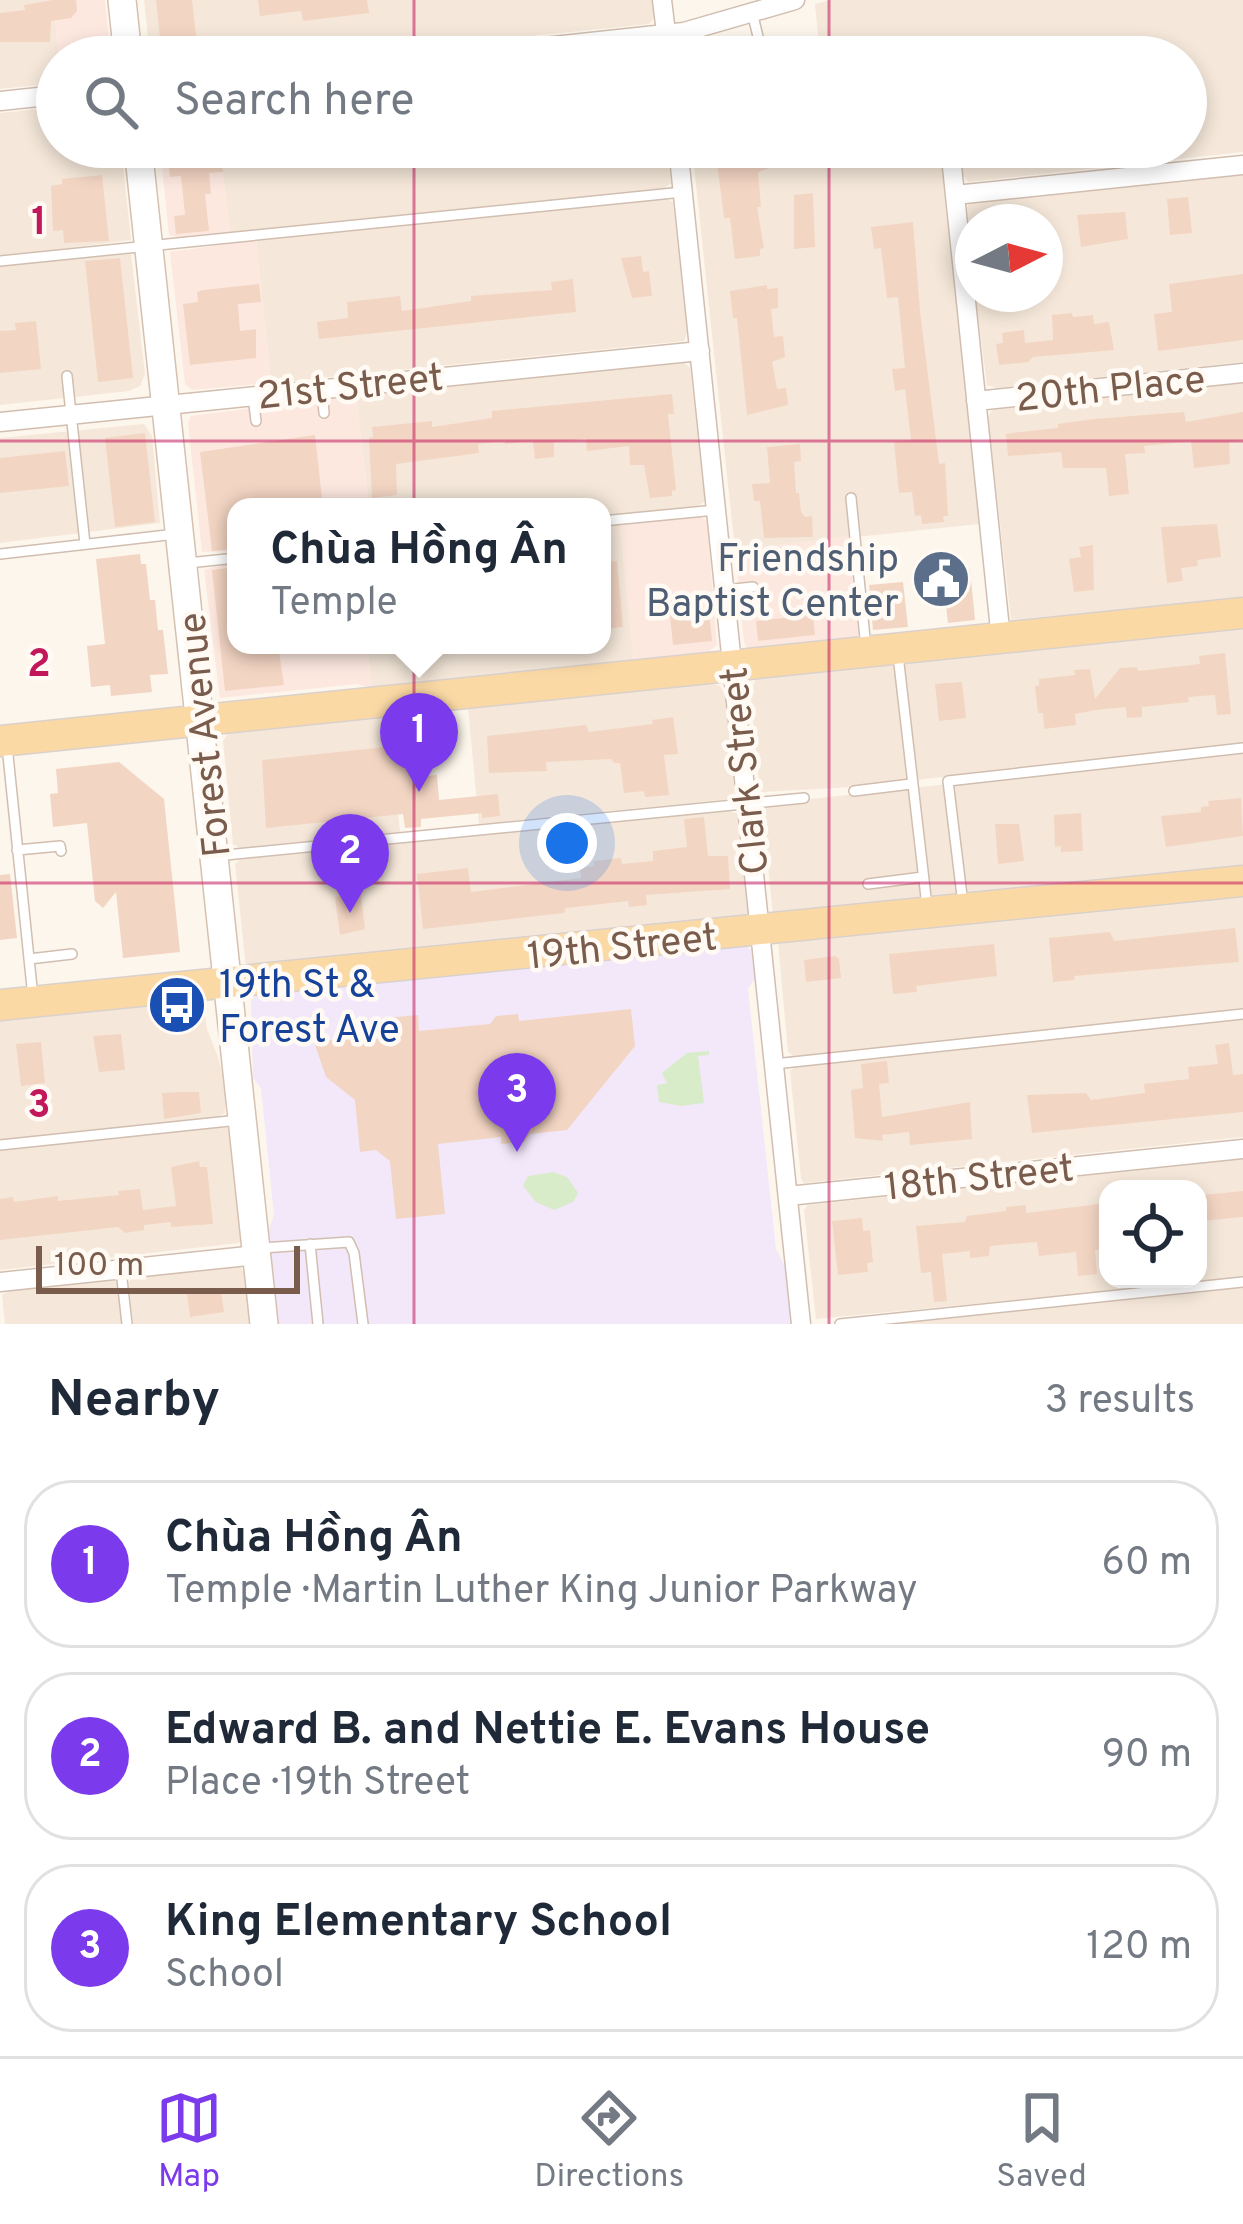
<!DOCTYPE html>
<meta charset="utf-8">
<style>
body{margin:0;font-family:Overpass,sans-serif;background:#f2f2f3;color:#1f2937}
.controls{position:absolute;right:36px;bottom:36px;display:grid;overflow:hidden;border-radius:24px;box-shadow:0 6px 18px #0003}
.controls button{width:108px;height:108px;display:grid;place-items:center;padding:0;border:0;border-bottom:3px solid #e0e1e3;background:#fff;color:#1f2937;font:60px sans-serif}
.compass{position:absolute;left:955px;top:204px;width:108px;height:108px;border-radius:50%;background:#fff;box-shadow:0 6px 18px #0003;rotate:84deg}
.scale{position:absolute;left:36px;bottom:30px;width:264px;box-sizing:border-box;padding-left:12px;border:6px solid #7a5c4d;border-top:0;font-size:33px;line-height:42px;white-space:nowrap;color:#7a5c4d;-webkit-text-stroke:9px #fffaf3;paint-order:stroke}
.you{position:absolute;left:567px;top:843px;width:42px;height:42px;margin:-30px;border:9px solid #fff;border-radius:50%;background:#1a73e8;box-shadow:0 0 0 18px #1a73e833}
.badge{display:grid;place-items:center;width:78px;height:78px;border-radius:50%;background:#7c3aed;color:#fff;font-size:39px;font-weight:700}
.pin{position:absolute;translate:-50% -99px;filter:drop-shadow(0 3px 6px #0008)}
.pin::after{content:'';position:absolute;top:63px;width:42px;height:36px;background:inherit;clip-path:polygon(0 0,100% 0,50% 100%)}
.popup{position:absolute;left:227px;top:498px;width:384px;height:156px;box-sizing:border-box;display:grid;place-content:center;border-radius:24px;background:#fff;filter:drop-shadow(0 3px 9px #0005);font-size:39px;white-space:nowrap;color:#747a83}
.popup b{font-size:45px;color:#1f2937}
.popup::after{content:'';position:absolute;left:50%;top:100%;margin-left:-24px;border:24px solid transparent;border-top-color:#fff}
.list{margin:0;padding:0;list-style:none}
h2{display:flex;justify-content:space-between;align-items:center;height:156px;margin:0;padding:0 48px;font-size:51px}
h2 small{font-size:39px;font-weight:400;color:#747a83}
.list li{display:grid;grid-template-columns:78px 1fr auto;gap:36px;align-items:center;box-sizing:border-box;height:168px;margin:0 24px 24px;padding:0 24px;border:3px solid #e0e1e3;border-radius:48px}
.list b{display:block;font-size:45px;white-space:nowrap}
.list p{margin:0;font-size:39px;white-space:nowrap;color:#747a83}
.list em{font-size:39px;font-style:normal;color:#747a83}
.icon{flex:none;width:66px;height:66px;fill:none;stroke:currentColor;stroke-width:2;stroke-linecap:round;stroke-linejoin:round}
.map{position:relative;flex:none;width:1243px;height:1324px;overflow:hidden}
.search{position:absolute;background:#fff;box-shadow:0 6px 18px #0003;left:36px;right:36px;top:36px;height:132px;display:flex;align-items:center;gap:30px;box-sizing:border-box;padding:0 42px;border-radius:66px;color:#747a83;font-size:45px}
.sheet{height:732px;background:#fff}
nav{display:flex;justify-content:space-around;align-items:center;box-sizing:border-box;height:168px;border-top:3px solid #e0e1e3;background:#fff;font-size:33px;color:#747a83}
nav a{display:grid;justify-items:center;gap:6px}
nav .on{color:#7c3aed}
.map>svg:first-child{display:block}
.residential{fill:#f5e8da;fill-rule:evenodd}
.commercial{fill:#fde8e0}
.education{fill:#f3e8fa}
.green{fill:#d8ecc9}
.building{fill:#f3d5c3}
.lines{fill:none;stroke-linecap:round;stroke-linejoin:round}
.lane-casing{stroke:#d1beb0;stroke-width:12}
.street-casing{stroke:#d1beb0;stroke-width:21}
.secondary-casing{stroke:#d6c0b0;stroke-width:30}
.primary-casing{stroke:#dad1cd;stroke-width:33}
.lane{stroke:#fff;stroke-width:9}
.street{stroke:#fff;stroke-width:18}
.secondary{stroke:#fff;stroke-width:27}
.primary{stroke:#fbd9a5;stroke-width:30}
.grid{fill:none;stroke:#c2185b;stroke-width:3;stroke-opacity:0.55}
.labels{text-anchor:middle;stroke-width:9;stroke-linejoin:round;paint-order:stroke}
.street-label{font-size:39px;fill:#7a5c4d;stroke:#fffaf3}
.service-label{font-size:39px;fill:#4e5e75;stroke:#fffaf3;text-anchor:end}
.transit-label{font-size:39px;fill:#164399;stroke:#fffaf3;text-anchor:start}
.grid-label{font-size:39px;text-anchor:middle;font-weight:bold;fill:#c2185b;stroke:#fffaf3;stroke-width:9;stroke-linejoin:round;paint-order:stroke}
</style>
<div class="map">
<svg width="1243" height="1324" viewBox="0 0 1243 1324">
<rect width="100%" height="100%" fill="#fdf6ec"/>
<path class="residential" d="M 0,0 L 53,0 L 59,57 L 57,83 L 0,89 Z
M 144,0 L 652,0 L 654,18 L 649,24 L 322,57 L 150,57 Z
M 830,0 L 1243,0 L 1243,152 L 968,182 L 962,173 L 959,147 L 1186,147 L 1186,57 L 820,57 L 815,4 Z
M 57,107 L 57,147 L 121,147 L 131,240 L 0,257 L 0,113 Z
M 220,147 L 667,147 L 671,183 L 664,189 L 503,208 L 230,235 Z
M 692,147 L 940,147 L 979,524 L 735,550 Z
M 1243,173 L 1243,362 L 997,388 L 987,385 L 975,294 L 1045,294 L 1045,222 L 973,222 L 973,275 L 967,207 L 970,202 Z
M 665,198 L 673,202 L 687,333 L 684,341 L 271,383 L 256,240 Z
M 131,254 L 145,374 L 140,386 L 129,391 L 0,405 L 0,265 Z
M 684,362 L 690,368 L 705,501 L 697,507 L 602,517 L 602,507 L 369,507 L 356,395 Z
M 1243,382 L 1243,598 L 1011,620 L 988,418 L 992,410 Z
M 144,424 L 152,436 L 160,523 L 0,543 L 0,438 Z
M 620,524 L 634,661 L 372,688 L 367,645 L 602,645 L 602,526 Z
M 1243,628 L 1243,743 L 853,787 L 760,792 L 750,691 L 756,679 Z
M 712,683 L 720,686 L 725,695 L 735,795 L 731,799 L 479,824 L 468,708 Z
M 388,716 L 400,832 L 240,848 L 233,844 L 223,741 L 228,734 Z
M 1243,752 L 1243,870 L 773,915 L 762,807 L 765,804 Z
M 728,811 L 737,813 L 748,915 L 246,968 L 235,864 L 241,859 Z
M 1243,892 L 1243,1010 L 794,1057 L 788,1052 L 778,942 Z
M 194,1001 L 204,1008 L 207,1029 L 218,1057 L 225,1084 L 225,1113 L 215,1119 L 0,1141 L 0,1021 Z
M 1243,1018 L 1243,1137 L 804,1183 L 801,1178 L 790,1071 L 796,1066 Z
M 228,1127 L 243,1238 L 239,1243 L 0,1270 L 0,1149 Z
M 1243,1159 L 1243,1278 L 816,1319 L 804,1210 L 808,1205 ZM 1108,1189 L 1198,1189 L 1198,1279 L 1108,1279 Z
M 240,1267 L 247,1276 L 252,1324 L 133,1324 L 129,1282 L 132,1277 Z
M 117,1279 L 123,1324 L 5,1324 L 2,1295 L 9,1290 Z
M 1243,1286 L 1243,1324 L 876,1324 Z"/>
<path class="commercial" d="M 53,0 L 105,0 L 111,57 L 59,57 Z
M 160,147 L 220,147 L 230,235 L 183,239 L 169,235 Z
M 256,240 L 271,383 L 192,390 L 185,384 L 170,252 Z
M 356,395 L 369,507 L 236,507 L 236,551 L 202,552 L 188,423 L 191,416 Z
M 700,516 L 707,521 L 717,645 L 707,653 L 634,661 L 620,524 Z
M 851,536 L 860,629 L 857,638 L 748,649 L 744,642 L 735,550 Z
M 236,561 L 236,645 L 367,645 L 372,688 L 357,684 L 220,698 L 204,570 Z"/>
<path class="education" d="M 742,943 L 751,950 L 755,979 L 748,989 L 776,1249 L 786,1268 L 792,1324 L 278,1324 L 268,1231 L 274,1215 L 261,1088 L 253,1078 L 251,1001 L 256,995 Z"/>
<path class="green" d="M 709,1051 L 709,1055 L 698,1056 L 704,1103 L 681,1106 L 659,1102 L 657,1085 L 667,1083 L 662,1073 L 687,1053 Z
M 553,1172 L 567,1177 L 578,1193 L 573,1202 L 554,1210 L 536,1202 L 523,1186 L 528,1176 Z"/>
<path class="building" d="M 53,0 L 76,0 L 77,11 L 71,18 L 51,21 L 50,42 L 0,42 L 0,13 L 25,10 L 24,5 Z
M 156,0 L 192,0 L 198,54 L 162,57 Z
M 258,0 L 367,0 L 369,13 L 303,21 L 301,11 L 260,16 Z
M 167,147 L 278,147 L 278,157 L 222,163 L 223,172 L 209,173 L 211,194 L 205,194 L 209,231 L 176,234 L 174,216 L 185,215 L 181,176 L 170,177 Z
M 287,147 L 357,147 L 358,157 L 289,164 Z
M 775,147 L 777,165 L 758,172 L 761,207 L 757,207 L 764,248 L 760,249 L 760,256 L 735,259 L 730,218 L 724,218 L 716,154 Z
M 971,147 L 1074,147 L 1074,156 L 975,168 Z
M 102,175 L 109,241 L 64,243 L 63,230 L 53,231 L 51,186 L 62,184 L 62,179 Z
M 813,193 L 815,247 L 794,249 L 794,195 Z
M 1188,197 L 1192,233 L 1170,235 L 1167,199 Z
M 1125,212 L 1128,239 L 1081,247 L 1077,215 Z
M 913,222 L 920,311 L 939,464 L 945,463 L 948,516 L 943,516 L 944,522 L 922,524 L 921,515 L 915,516 L 912,492 L 899,493 L 894,442 L 911,440 L 905,389 L 895,391 L 892,369 L 905,368 L 898,297 L 887,298 L 881,248 L 874,249 L 871,227 Z
M 641,256 L 643,272 L 649,271 L 652,296 L 632,298 L 621,258 Z
M 120,258 L 133,378 L 98,382 L 85,261 Z
M 1243,274 L 1243,340 L 1158,351 L 1154,314 L 1172,312 L 1169,284 Z
M 573,279 L 576,312 L 319,339 L 317,322 L 348,318 L 347,302 L 400,296 L 402,311 L 471,301 L 471,296 L 552,290 L 551,282 Z
M 259,284 L 261,302 L 238,304 L 240,331 L 256,329 L 256,358 L 190,365 L 183,304 L 198,302 L 197,292 L 203,290 Z
M 767,285 L 767,289 L 778,288 L 778,308 L 771,309 L 774,337 L 783,336 L 785,357 L 772,362 L 777,389 L 786,388 L 788,405 L 747,415 L 737,318 L 733,318 L 730,291 Z
M 1072,313 L 1073,317 L 1093,315 L 1094,324 L 1109,322 L 1114,350 L 1033,357 L 1028,362 L 999,365 L 996,344 L 1003,343 L 1002,333 L 1024,330 L 1025,343 L 1053,340 L 1052,315 Z
M 36,321 L 41,369 L 0,373 L 0,331 L 16,330 L 15,323 Z
M 672,394 L 674,414 L 668,414 L 676,490 L 672,491 L 672,496 L 650,498 L 644,465 L 630,465 L 629,446 L 587,451 L 586,439 L 554,442 L 554,457 L 535,459 L 533,441 L 505,444 L 505,441 L 478,444 L 479,453 L 396,464 L 397,495 L 372,498 L 369,438 L 373,437 L 372,427 L 432,421 L 432,427 L 492,418 L 492,411 Z
M 1184,412 L 1186,422 L 1243,412 L 1243,440 L 1229,442 L 1230,464 L 1194,468 L 1191,441 L 1144,446 L 1145,453 L 1125,454 L 1129,494 L 1109,496 L 1106,468 L 1063,468 L 1061,452 L 1008,456 L 1006,434 L 1012,433 L 1058,428 L 1058,424 L 1094,419 Z
M 145,433 L 155,522 L 115,527 L 105,438 Z
M 315,435 L 323,507 L 236,507 L 236,549 L 212,551 L 200,452 Z
M 800,444 L 801,461 L 794,462 L 796,493 L 799,493 L 801,512 L 805,517 L 812,516 L 813,537 L 764,538 L 760,501 L 754,501 L 752,484 L 770,483 L 767,447 Z
M 65,451 L 69,486 L 0,493 L 0,458 Z
M 1217,524 L 1221,557 L 1197,560 L 1198,566 L 1181,568 L 1183,581 L 1167,583 L 1161,527 Z
M 1093,545 L 1094,590 L 1074,592 L 1069,559 L 1081,557 L 1079,547 Z
M 140,554 L 141,564 L 146,564 L 150,600 L 155,600 L 158,630 L 163,630 L 168,674 L 150,675 L 152,692 L 111,696 L 110,685 L 91,687 L 87,646 L 105,644 L 96,559 Z
M 617,561 L 623,627 L 602,629 L 602,562 Z
M 236,567 L 236,645 L 278,645 L 284,685 L 225,691 L 212,570 Z
M 970,569 L 975,620 L 948,623 L 942,572 Z
M 903,582 L 908,627 L 873,630 L 869,585 Z
M 707,592 L 712,641 L 673,645 L 668,597 Z
M 813,615 L 815,635 L 758,641 L 756,621 Z
M 1225,653 L 1231,714 L 1217,715 L 1215,695 L 1188,697 L 1189,702 L 1142,707 L 1142,717 L 1127,718 L 1126,707 L 1096,710 L 1075,714 L 1076,725 L 1044,729 L 1043,713 L 1038,713 L 1035,686 L 1039,686 L 1039,679 L 1075,675 L 1074,670 L 1090,669 L 1095,699 L 1120,668 L 1137,667 L 1138,671 L 1200,664 L 1199,656 Z
M 962,682 L 966,718 L 939,721 L 935,684 Z
M 673,717 L 678,754 L 664,755 L 669,795 L 645,797 L 644,791 L 624,793 L 620,763 L 614,763 L 611,759 L 546,762 L 547,771 L 489,773 L 487,736 L 586,725 L 589,732 L 653,724 L 652,720 Z
M 424,743 L 427,776 L 437,775 L 439,800 L 498,794 L 500,816 L 482,818 L 482,813 L 421,819 L 421,827 L 405,828 L 403,814 L 266,828 L 262,760 Z
M 119,762 L 164,799 L 180,952 L 123,958 L 116,892 L 103,908 L 95,901 L 87,823 L 53,827 L 50,794 L 58,793 L 56,769 Z
M 1241,798 L 1243,836 L 1166,847 L 1161,816 L 1201,812 L 1201,807 L 1209,806 L 1208,801 Z
M 1081,813 L 1083,851 L 1061,852 L 1061,846 L 1055,847 L 1054,815 Z
M 704,817 L 708,856 L 728,856 L 730,889 L 646,895 L 647,905 L 629,907 L 628,901 L 566,908 L 564,913 L 423,929 L 417,874 L 468,868 L 471,892 L 581,878 L 580,868 L 594,866 L 593,861 L 621,858 L 622,864 L 653,861 L 653,851 L 687,847 L 684,819 Z
M 995,824 L 1019,824 L 1024,861 L 998,864 Z
M 10,874 L 17,938 L 0,940 L 0,875 Z
M 360,888 L 365,929 L 340,935 L 335,897 L 341,896 L 340,890 Z
M 1235,928 L 1239,962 L 1074,976 L 1075,980 L 1053,982 L 1049,938 L 1110,932 L 1114,941 Z
M 994,944 L 997,976 L 916,986 L 917,992 L 893,994 L 889,954 Z
M 835,956 L 839,959 L 841,978 L 806,982 L 804,960 Z
M 631,1009 L 635,1046 L 567,1130 L 530,1134 L 524,1142 L 501,1144 L 501,1137 L 438,1144 L 445,1214 L 396,1219 L 390,1161 L 376,1150 L 360,1152 L 355,1100 L 326,1077 L 314,1042 L 376,1035 L 375,1019 L 418,1015 L 419,1031 L 490,1024 L 496,1016 L 518,1014 L 519,1021 Z
M 121,1034 L 125,1070 L 99,1072 L 93,1036 Z
M 41,1042 L 45,1083 L 21,1086 L 16,1044 Z
M 1229,1043 L 1233,1075 L 1243,1074 L 1243,1112 L 1032,1133 L 1027,1095 L 1086,1093 L 1091,1100 L 1145,1093 L 1144,1084 L 1189,1079 L 1188,1067 L 1218,1064 L 1215,1045 Z
M 887,1061 L 889,1083 L 879,1084 L 882,1117 L 970,1102 L 972,1139 L 910,1145 L 909,1132 L 882,1135 L 883,1141 L 855,1138 L 851,1090 L 863,1088 L 861,1064 Z
M 181,1092 L 199,1092 L 201,1113 L 164,1119 L 162,1093 Z
M 199,1161 L 200,1167 L 207,1167 L 213,1224 L 171,1227 L 171,1222 L 144,1225 L 144,1230 L 125,1233 L 118,1227 L 0,1240 L 0,1199 L 13,1197 L 14,1202 L 58,1196 L 58,1201 L 119,1195 L 118,1191 L 140,1189 L 143,1210 L 176,1206 L 171,1167 Z
M 1243,1191 L 1243,1217 L 1203,1221 L 1203,1195 Z
M 1107,1203 L 1108,1242 L 1106,1249 L 1095,1250 L 1097,1274 L 1078,1276 L 1076,1252 L 1039,1256 L 1037,1242 L 990,1246 L 989,1256 L 970,1258 L 970,1251 L 942,1254 L 947,1301 L 934,1302 L 931,1272 L 921,1273 L 916,1226 L 965,1222 L 967,1216 L 1006,1211 L 1006,1207 L 1026,1205 L 1026,1213 Z
M 862,1218 L 863,1231 L 870,1230 L 873,1262 L 867,1263 L 868,1272 L 838,1275 L 832,1221 Z
M 221,1291 L 224,1312 L 190,1317 L 187,1294 Z"/>
<g class="lines">
<defs>
<path id="lane" d="M 752,12 L 763,57
M 228,46 L 229,57
M 0,261 L 683,192
M 67,376 L 85,544
M 322,388 L 324,413
M 253,397 L 256,421
M 851,498 L 866,648
M 602,521 L 716,510
M 0,554 L 176,534
M 188,563 L 236,558
M 725,590 L 753,587
M 898,655 L 927,906
M 7,746 L 33,997
M 854,791 L 911,784
M 17,850 L 60,846 L 61,851
M 216,856 L 804,798
M 868,884 L 923,877
M 963,904 L 948,781 L 1243,748
M 29,959 L 72,954
M 774,1064 L 1243,1014
M 0,1145 L 239,1120
M 310,1244 L 318,1324
M 262,1248 L 349,1242 L 354,1253 L 363,1324
M 121,1270 L 127,1324
M 840,1324 L 1243,1282"/>
<path id="street" d="M 662,0 L 669,57
M 450,57 L 684,32 L 795,0
M 0,101 L 57,95
M 678,147 L 801,1324
M 950,147 L 1001,639
M 955,195 L 1243,165
M 976,401 L 1243,373
M 0,422 L 700,351
M 788,1196 L 1243,1149
M 0,1282 L 257,1255"/>
<path id="secondary" d="M 122,0 L 128,57
M 138,147 L 264,1324"/>
<path id="primary" d="M 0,741 L 1243,613
M 0,1005 L 1243,881"/>
</defs>
<use href="#lane" class="lane-casing"/>
<use href="#street" class="street-casing"/>
<use href="#secondary" class="secondary-casing"/>
<use href="#primary" class="primary-casing"/>
<use href="#lane" class="lane"/>
<use href="#street" class="street"/>
<use href="#secondary" class="secondary"/>
<use href="#primary" class="primary"/>
</g>
<path class="grid" d="M 414,0 L 414,57M 829,0 L 829,57M 414,147 L 414,1324M 829,147 L 829,1324M 0,441 L 1243,441M 0,883 L 1243,883"/>
<defs>
<symbol id="civic-disc" viewBox="-11 -11 22 22"><circle r="9.5" fill="#5c6f8a" stroke="#fffaf3"/><path d="M-.6-6.5H3V-4.5H.6V-3L4-1V1h2V6H-6V1h2V-1L-.6-3ZM-1.2 2.5V6h2.4V2.5Z" fill="#fff"/></symbol>
<symbol id="bus-disc" viewBox="-11 -11 22 22"><circle r="9.5" fill="#1a4fb4" stroke="#fffaf3"/><path d="M-5-6H5V4H4V6H2V4H-2V6H-4V4H-5ZM-3.5-4V0h7V-4ZM-3.5 1.2v1.5H-2V1.2ZM2 1.2v1.5H3.5V1.2Z" fill="#fff"/></symbol>
</defs>
<g fill-rule="evenodd">
<use href="#civic-disc" x="908" y="546" width="66" height="66"/>
<use href="#bus-disc" x="144" y="972" width="66" height="66"/>
</g>
<g class="labels">
<g class="street-label">
<text transform="translate(350 385) rotate(-6)" y="14">21st Street</text>
<text transform="translate(1110 387) rotate(-6)" y="14">20th Place</text>
<text transform="translate(203 735) rotate(-96)" y="14">Forest Avenue</text>
<text transform="translate(743 771) rotate(-96)" y="14">Clark Street</text>
<text transform="translate(622 945) rotate(-6)" y="14">19th Street</text>
<text transform="translate(979 1176) rotate(-6)" y="14">18th Street</text>
</g>
<g class="service-label">
<text x="899" y="571">Friendship<tspan x="899" dy="45">Baptist Center</tspan></text>
</g>
<g class="transit-label">
<text x="219" y="997">19th St &amp;<tspan x="219" dy="45">Forest Ave</tspan></text>
</g>
</g>
<g class="grid-label">
<text x="39" y="234">1</text>
<text x="39" y="676">2</text>
<text x="39" y="1117">3</text>
</g>
</svg>
<div class="controls">
<button><svg class="icon" aria-label="locate" viewBox="0 0 24 24"><circle cx="12" cy="12" r="6"/><path d="M12 2v4M12 18v4M2 12h4M18 12h4"/></svg></button>
</div>
<svg class="compass" viewBox="-18 -18 36 36"><path d="M0-13l5 13h-10z" fill="#e53935"/><path d="M0 13l5-13h-10z" fill="#747a83"/></svg>
<div class="scale">100 m</div>
<div class="you"></div>
<div class="pin badge" style="left:419px;top:792px">1</div>
<div class="popup"><b>Chùa Hồng Ân</b>Temple</div>
<div class="pin badge" style="left:350px;top:913px">2</div>
<div class="pin badge" style="left:517px;top:1152px">3</div>
<div class="search"><svg class="icon" aria-label="search" viewBox="0 0 24 24"><circle cx="10" cy="10" r="6"/><path d="M15 15l6 6"/></svg>Search here</div>
</div>
<section class="sheet">
<h2>Nearby<small>3 results</small></h2>
<ul class="list">
<li><span class="badge">1</span><div><b>Chùa Hồng Ân</b><p>Temple · Martin Luther King Junior Parkway</p></div><em>60 m</em></li>
<li><span class="badge">2</span><div><b>Edward B. and Nettie E. Evans House</b><p>Place · 19th Street</p></div><em>90 m</em></li>
<li><span class="badge">3</span><div><b>King Elementary School</b><p>School</p></div><em>120 m</em></li>
</ul>
</section>
<nav>
<a class="on"><svg class="icon" aria-label="map" viewBox="0 0 24 24"><path d="M3 6l6-2 6 2 6-2v14l-6 2-6-2-6 2zM9 4v14M15 6v14"/></svg>Map</a>
<a><svg class="icon" aria-label="directions" viewBox="0 0 24 24"><path d="M12 3l9 9-9 9-9-9zM9 14v-3h6M13 9l2 2-2 2"/></svg>Directions</a>
<a><svg class="icon" aria-label="saved" viewBox="0 0 24 24"><path d="M7 4h10v16l-5-4-5 4z"/></svg>Saved</a>
</nav>
